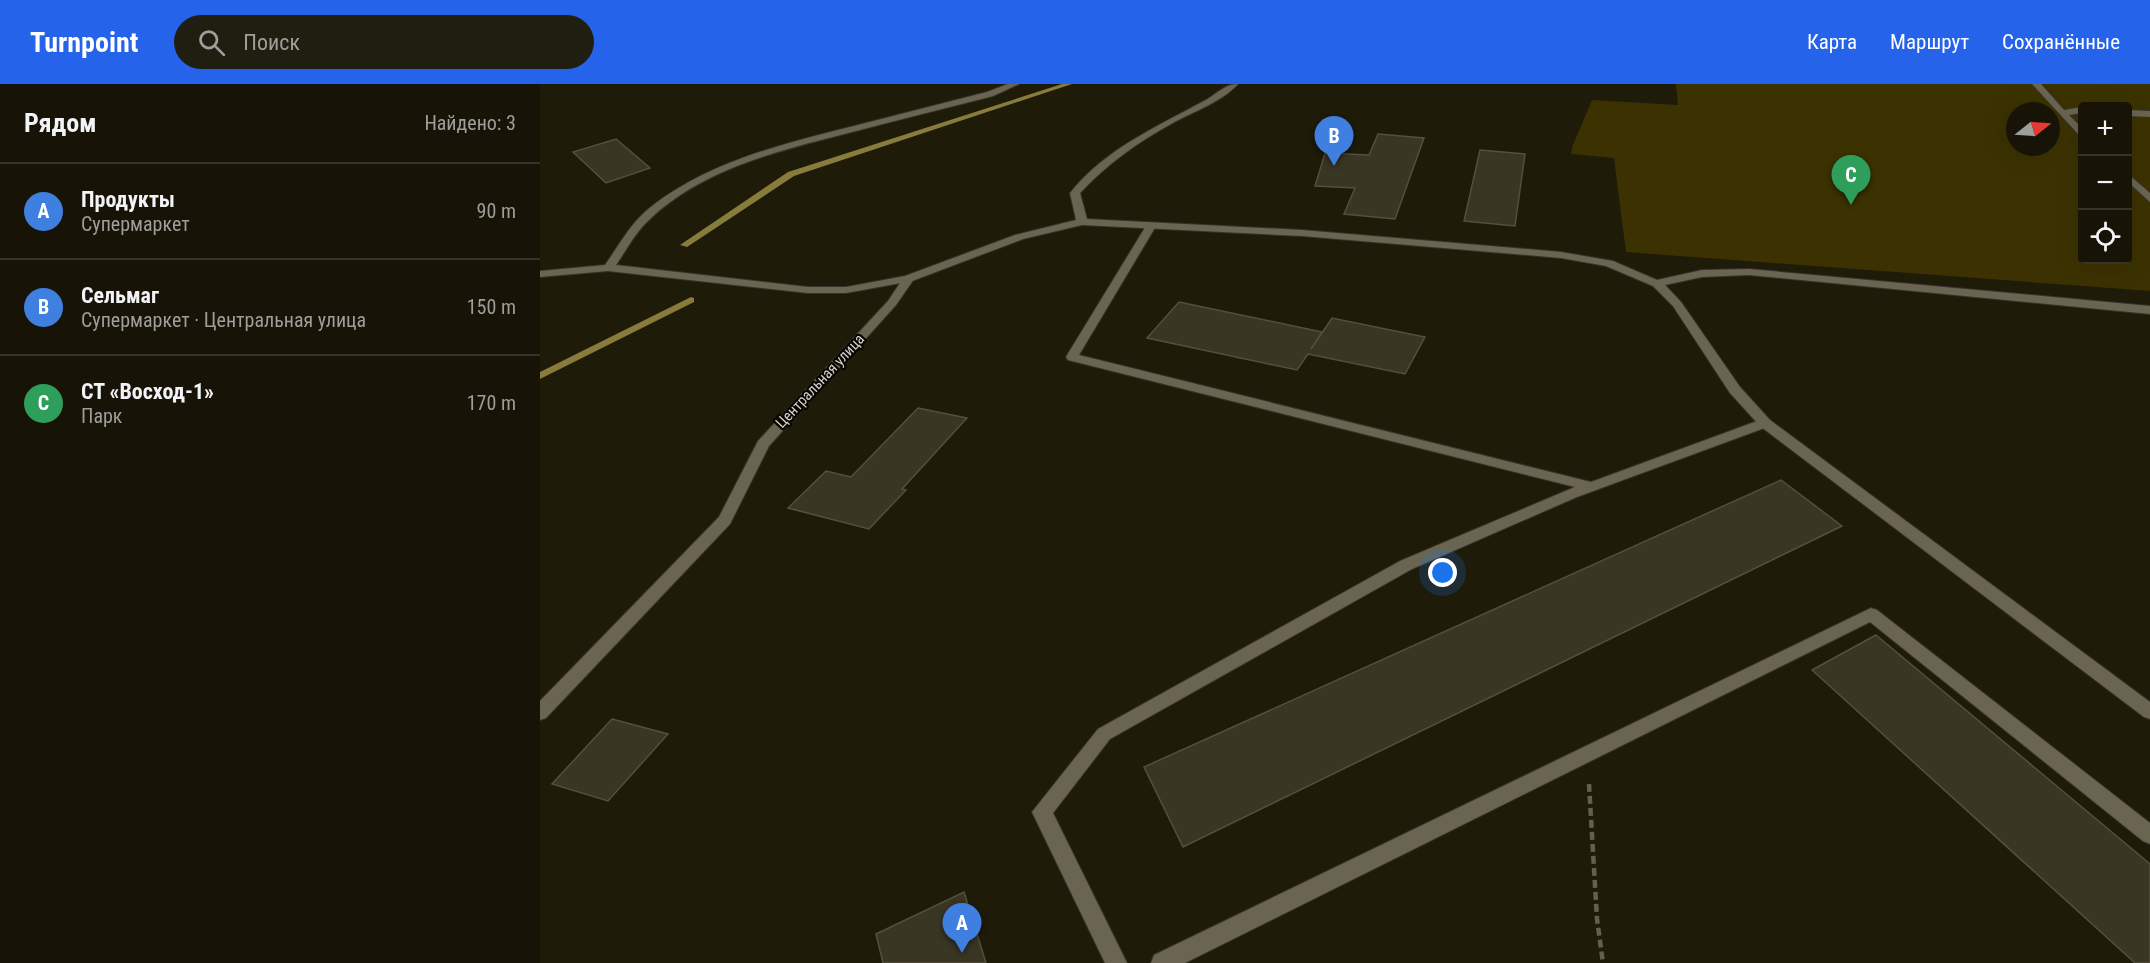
<!DOCTYPE html>
<html lang="ru">
<meta charset="utf-8">
<style>
body{margin:0;font-family:"Roboto Condensed",sans-serif;background:#201d11;color:#f1f3f6}
.controls{position:absolute;right:18px;top:18px;display:grid;overflow:hidden;border-radius:6px;box-shadow:0 6px 24px #0002}
.controls button{width:54px;height:54px;display:grid;place-items:center;padding:0;border:0;border-bottom:2px solid #363328;background:#171407;color:#f1f3f6;font:30px sans-serif}
.compass{position:absolute;left:1466px;top:18px;width:54px;height:54px;border-radius:50%;background:#171407;box-shadow:0 6px 24px #0002;rotate:73deg}
.you{position:absolute;left:903px;top:489px;width:21px;height:21px;margin:-15px;border:4px solid #fff;border-radius:50%;background:#1a73e8;box-shadow:0 0 0 9px #1a73e833}
.badge{display:grid;place-items:center;width:39px;height:39px;border-radius:50%;background:#2563eb;color:#fff;font-size:20px;font-weight:700}
.pin{position:absolute;translate:-50% -50px;filter:drop-shadow(0 2px 3px #0008)}
.pin::after{content:'';position:absolute;top:32px;width:21px;height:18px;background:inherit;clip-path:polygon(0 0,100% 0,50% 100%)}
.list{margin:0;padding:0;list-style:none}
h2{display:flex;justify-content:space-between;align-items:center;height:78px;margin:0;padding:0 24px;font-size:26px}
h2 small{font-size:20px;font-weight:400;color:#9e9e9b}
.list li{display:grid;grid-template-columns:39px 1fr auto;gap:18px;align-items:center;box-sizing:border-box;height:96px;padding:0 24px;border-top:2px solid #363328}
.list b{display:block;font-size:22px;white-space:nowrap}
.list p{margin:0;font-size:20px;white-space:nowrap;color:#9e9e9b}
.list em{font-size:20px;font-style:normal;color:#9e9e9b}
.icon{flex:none;width:33px;height:33px;fill:none;stroke:currentColor;stroke-width:2;stroke-linecap:round;stroke-linejoin:round}
.map{position:relative;flex:none;width:1610px;height:879px;overflow:hidden}
header{display:flex;align-items:center;gap:36px;box-sizing:border-box;height:84px;padding:0 30px;background:#2563eb;color:#fff}
header strong{font-size:28px}
nav{display:flex;gap:33px;margin-inline-start:auto;font-size:21px}
.search{width:420px;height:54px;background:#201d11;display:flex;align-items:center;gap:15px;box-sizing:border-box;padding:0 21px;border-radius:33px;color:#9e9e9b;font-size:22px}
main{display:flex}
aside{flex:1;background:#171407}
.map>svg:first-child{display:block}
.green{fill:#3c3201;fill-rule:evenodd}
.lines{fill:none;stroke-linecap:round;stroke-linejoin:round}
.stream{fill:#887c3c;fill-rule:evenodd}
.building{fill:#3a3624;stroke:#54503d;stroke-width:1.5}
.service-casing{stroke:#36332c;stroke-width:2}
.minor-casing{stroke:#36332c;stroke-width:2}
.path{stroke:#636050;stroke-width:4.5;stroke-dasharray:8 4;stroke-linecap:butt}
.service{fill:#696551;fill-rule:evenodd}
.minor{fill:#696551;fill-rule:evenodd}
.labels{text-anchor:middle;stroke-width:4.5;stroke-linejoin:round;paint-order:stroke}
.street-label{font-size:15px;fill:#d5d3c8;stroke:#070602}
</style>
<header>
<strong>Turnpoint</strong>
<div class="search"><svg class="icon" aria-label="search" viewBox="0 0 24 24"><circle cx="10" cy="10" r="6"/><path d="M15 15l6 6"/></svg>Поиск</div>
<nav><a>Карта</a><a>Маршрут</a><a>Сохранённые</a></nav>
</header>
<main>
<aside>
<h2>Рядом<small>Найдено: 3</small></h2>
<ul class="list">
<li><span class="badge" style="background:#3f7fe0">A</span><div><b>Продукты</b><p>Супермаркет</p></div><em>90 m</em></li>
<li><span class="badge" style="background:#3f7fe0">B</span><div><b>Сельмаг</b><p>Супермаркет · Центральная улица</p></div><em>150 m</em></li>
<li><span class="badge" style="background:#2e9e5b">C</span><div><b>СТ «Восход-1»</b><p>Парк</p></div><em>170 m</em></li>
</ul>
</aside>
<div class="map">
<svg width="1610" height="879" viewBox="0 0 1610 879">
<rect width="100%" height="100%" fill="#1f1b09"/>
<path class="green" d="M 1136,0 L 1610,0 L 1610,207 L 1086,168 L 1074,74 L 1031,70 L 1033,61 L 1052,16 L 1138,21 ZM 1542,22 L 1588,22 L 1588,176 L 1542,176 ZM 1475,27 L 1511,27 L 1511,63 L 1475,63 Z"/>
<g class="lines">
<path class="stream" d="M 522,0 L 532,0 L 254,92 L 147,163 L 140,161 L 248,88 Z
M 151,213 L 154,214 L 154,218 L 0,295 L 0,288 Z"/>
</g>
<path class="building" d="M 838,50 L 884,54 L 855,135 L 804,130 L 815,104 L 775,102 L 785,69 L 829,71 Z
M 76,55 L 110,84 L 66,99 L 33,68 Z
M 940,66 L 985,70 L 975,142 L 924,137 Z
M 639,218 L 782,248 L 771,265 L 792,234 L 885,253 L 865,290 L 768,270 L 757,286 L 607,254 Z
M 378,324 L 427,334 L 362,405 L 366,406 L 329,445 L 248,424 L 286,387 L 311,393 Z
M 1241,396 L 1302,442 L 643,763 L 604,683 Z
M 1336,551 L 1610,780 L 1610,879 L 1595,879 L 1272,586 Z
M 72,635 L 128,650 L 68,717 L 12,700 Z
M 424,808 L 446,879 L 343,879 L 336,850 Z"/>
<g class="lines">
<defs>
<path id="service" d="M 1492,0 L 1501,0 L 1524,26 L 1542,23 L 1542,29 L 1529,31 L 1542,44 L 1542,52 L 1539,51 Z
M 1588,26 L 1610,27 L 1610,33 L 1588,32 Z
M 1588,90 L 1610,109 L 1610,118 L 1588,98 Z
M 611,139 L 616,142 L 539,271 L 1051,398 L 1220,336 L 1230,336 L 1232,339 L 1230,342 L 1037,413 L 872,485 L 570,655 L 513,729 L 587,879 L 565,879 L 492,728 L 558,645 L 860,477 L 1035,403 L 528,276 L 526,273 L 606,142 Z
M 368,192 L 374,195 L 356,221 L 229,362 L 190,440 L 6,634 L 0,636 L 0,617 L 179,433 L 218,357 L 348,217 L 364,193 Z
M 1331,524 L 1337,526 L 1610,739 L 1610,760 L 1603,757 L 1330,538 L 645,879 L 611,879 L 614,871 Z"/>
<path id="minor" d="M 468,0 L 479,0 L 453,12 C 407,24 361,35 316,47 C 245,65 166,83 111,134 C 96,147 87,165 76,181 L 268,203 L 306,203 L 365,192 L 475,151 L 536,136 L 530,109 C 565,65 618,42 666,16 C 678,9 685,0 698,0 C 680,19 654,27 631,40 C 598,58 566,81 540,109 L 547,135 L 762,146 L 1021,168 L 1073,177 L 1117,196 L 1162,186 L 1209,185 L 1610,222 L 1610,230 L 1209,191 L 1162,193 L 1125,201 L 1141,218 L 1200,303 L 1230,336 L 1610,618 L 1610,635 L 1604,633 L 1220,342 L 1190,309 L 1133,222 L 1113,202 L 1066,182 L 1021,174 L 762,152 L 542,141 L 483,155 L 372,197 L 306,209 L 268,209 L 68,187 L 0,193 L 0,187 L 65,181 C 78,163 89,142 106,127 C 164,79 239,61 310,43 C 356,31 401,20 447,8 Z"/>
</defs>
<use href="#service" class="service-casing"/>
<use href="#minor" class="minor-casing"/>
<path class="path" d="M 1049,700 L 1057,835 L 1063,879"/>
<use href="#service" class="service"/>
<use href="#minor" class="minor"/>
</g>
<g class="labels">
<g class="street-label">
<text transform="translate(280 297) rotate(-47)" y="5">Центральная улица</text>
</g>
</g>
</svg>
<div class="controls">
<button>+</button>
<button>−</button>
<button><svg class="icon" aria-label="locate" viewBox="0 0 24 24"><circle cx="12" cy="12" r="6"/><path d="M12 2v4M12 18v4M2 12h4M18 12h4"/></svg></button>
</div>
<svg class="compass" viewBox="-18 -18 36 36"><path d="M0-13l5 13h-10z" fill="#e53935"/><path d="M0 13l5-13h-10z" fill="#9e9e9b"/></svg>
<div class="you"></div>
<div class="pin badge" style="left:422px;top:869px;background:#3f7fe0">A</div>
<div class="pin badge" style="left:794px;top:82px;background:#3f7fe0">B</div>
<div class="pin badge" style="left:1311px;top:121px;background:#2e9e5b">C</div>
</div>
</main>
